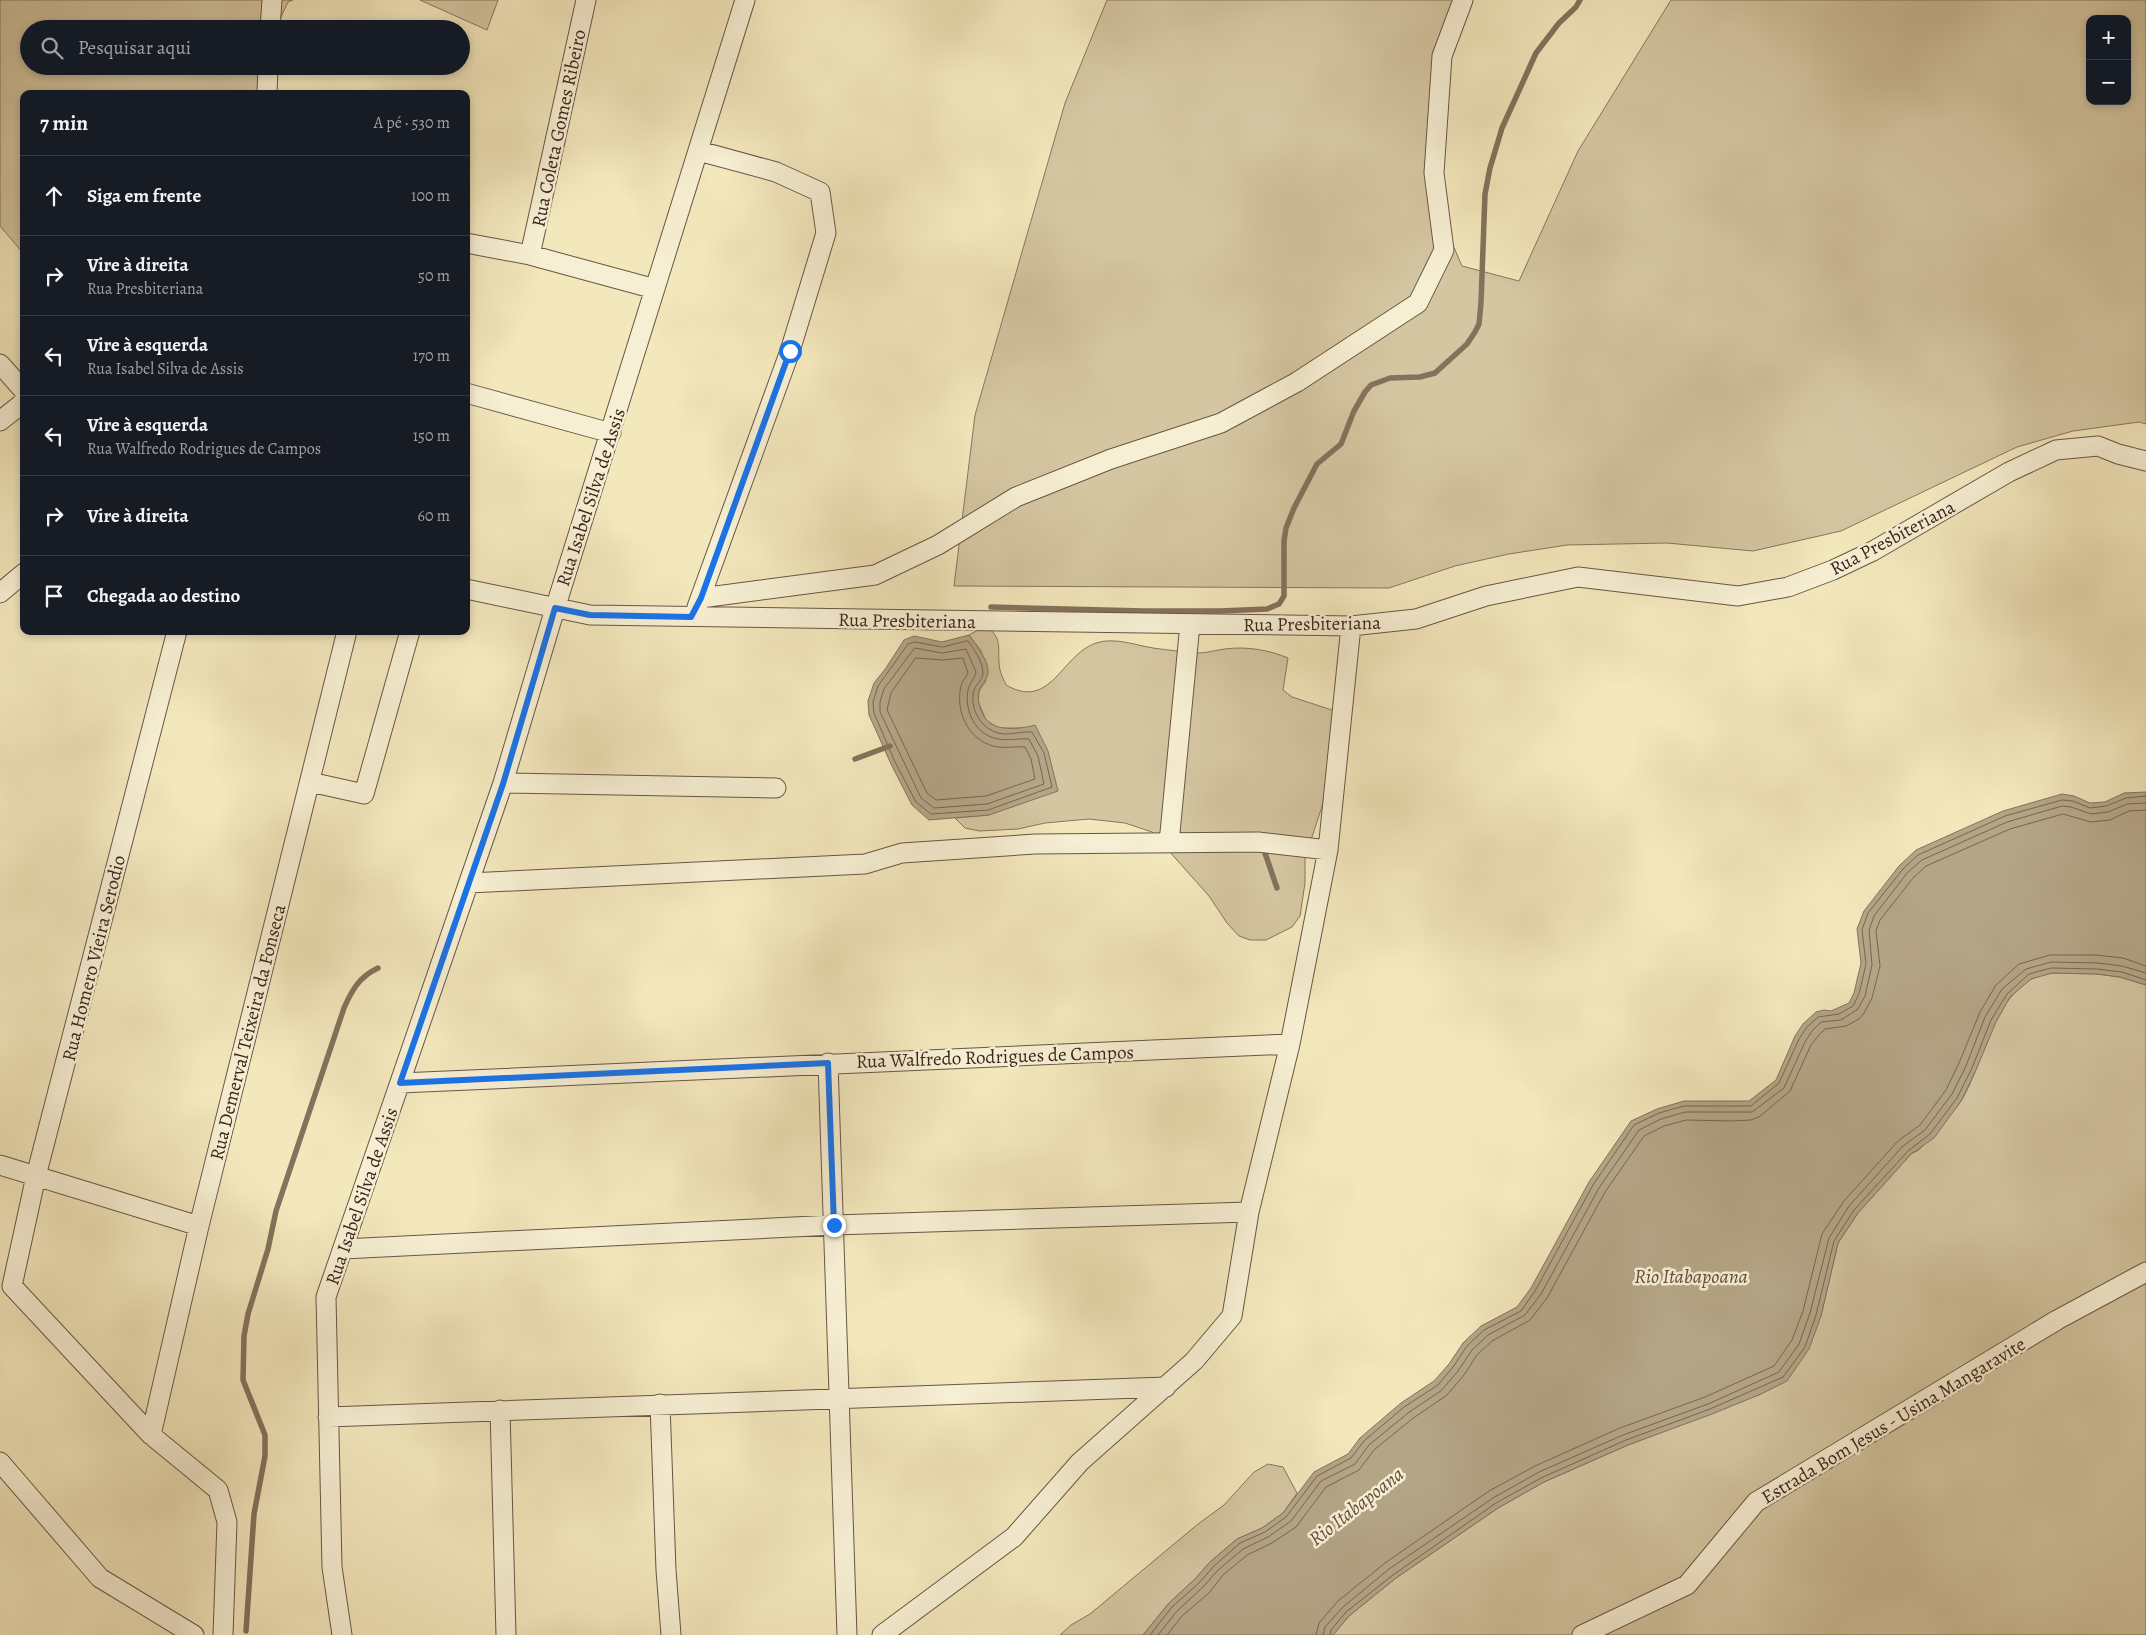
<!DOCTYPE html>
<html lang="pt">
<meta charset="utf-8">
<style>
body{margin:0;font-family:Alegreya,serif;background:#20242c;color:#f1f3f6}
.controls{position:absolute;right:15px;top:15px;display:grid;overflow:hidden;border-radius:10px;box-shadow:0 2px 8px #0003}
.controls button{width:45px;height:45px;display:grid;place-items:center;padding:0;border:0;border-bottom:1px solid #363941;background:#171b24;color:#f1f3f6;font:25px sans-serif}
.stop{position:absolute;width:15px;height:15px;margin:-11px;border:4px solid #1a73e8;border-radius:50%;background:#fff}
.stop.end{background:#1a73e8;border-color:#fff;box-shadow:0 1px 5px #0008}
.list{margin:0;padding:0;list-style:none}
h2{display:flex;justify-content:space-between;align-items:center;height:65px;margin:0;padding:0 20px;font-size:21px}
h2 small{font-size:16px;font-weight:400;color:#9ea1a6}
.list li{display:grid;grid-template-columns:32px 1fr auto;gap:15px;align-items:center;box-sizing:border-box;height:80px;padding:0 20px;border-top:1px solid #363941}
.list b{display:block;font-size:19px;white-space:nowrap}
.list p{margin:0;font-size:16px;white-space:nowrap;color:#9ea1a6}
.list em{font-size:16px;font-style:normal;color:#9ea1a6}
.icon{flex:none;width:28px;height:28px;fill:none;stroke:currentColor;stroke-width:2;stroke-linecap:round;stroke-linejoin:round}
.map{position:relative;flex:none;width:2146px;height:1635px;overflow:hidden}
.search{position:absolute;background:#171b24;box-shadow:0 2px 8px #0003;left:20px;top:20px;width:450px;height:55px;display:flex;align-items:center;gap:12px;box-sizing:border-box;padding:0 18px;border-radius:28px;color:#9ea1a6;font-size:19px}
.panel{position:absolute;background:#171b24;box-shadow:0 2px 8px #0003;left:20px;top:90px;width:450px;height:545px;border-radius:10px}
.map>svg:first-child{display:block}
.green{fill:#d4c6a1;stroke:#87765e;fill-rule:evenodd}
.water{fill:#b4a586;stroke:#83725c}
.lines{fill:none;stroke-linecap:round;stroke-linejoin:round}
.shore{stroke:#776551;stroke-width:1}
.stream{stroke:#83725c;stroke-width:5.5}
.minor-casing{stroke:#685644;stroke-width:21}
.minor{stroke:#f7efd3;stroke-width:19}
.route{stroke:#1a73e8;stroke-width:6}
.labels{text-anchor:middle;stroke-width:5;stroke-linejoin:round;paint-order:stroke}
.street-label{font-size:19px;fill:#3a251c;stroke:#f7efd3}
.water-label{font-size:20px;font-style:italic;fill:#5f4b3c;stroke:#f7efd3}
</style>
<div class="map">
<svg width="2146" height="1635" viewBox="0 0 2146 1635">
<rect width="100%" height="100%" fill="#f3e7bc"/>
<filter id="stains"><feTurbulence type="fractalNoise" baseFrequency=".004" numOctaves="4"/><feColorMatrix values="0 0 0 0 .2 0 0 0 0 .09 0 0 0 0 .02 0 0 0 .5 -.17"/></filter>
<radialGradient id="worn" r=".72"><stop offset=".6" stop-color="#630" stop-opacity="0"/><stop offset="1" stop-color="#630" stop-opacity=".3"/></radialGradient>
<path class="green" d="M 0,0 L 293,0 L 288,2 L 280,19 L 279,29 L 29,29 L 29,66 L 273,66 L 269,94 L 24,94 L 24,254 L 0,226 Z
M 420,0 L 498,0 L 487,30 Z
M 1107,0 L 1461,0 L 1450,49 L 1439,213 L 1462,266 L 1519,281 L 1578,151 L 1671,0 L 2146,0 L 2146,424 L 2139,422 L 2073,431 L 2017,447 L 1841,531 L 1753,551 L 1667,543 L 1567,545 L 1509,554 L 1455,566 L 1389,588 L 954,586 L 975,415 L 1065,103 ZM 2090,19 L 2127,19 L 2127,101 L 2090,101 Z
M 985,626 C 1005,638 996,651 1000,670 C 1001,675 1004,680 1006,685 C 1051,711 1061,655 1096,643 C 1114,637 1135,645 1153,648 C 1168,650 1183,652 1198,653 C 1207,653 1216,650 1225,649 C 1246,646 1269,650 1288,658 L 1283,690 L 1292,697 L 1335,711 L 1338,758 L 1305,858 L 1305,883 L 1300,916 L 1292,927 L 1266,940 L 1250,940 L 1239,936 L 1227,923 L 1209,896 L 1152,832 L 1125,823 L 1089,819 L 1045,823 L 1018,829 L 979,831 L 965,828 L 955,818 L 989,815 L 1024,728 L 998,728 L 986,720 L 978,701 L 979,691 L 986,681 L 981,651 L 969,635 Z
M 2052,973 L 2097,974 L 2120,977 L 2146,985 L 2146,1635 L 1333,1635 L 1349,1616 L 1396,1578 L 1498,1508 L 1544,1482 L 1628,1445 L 1761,1394 L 1821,1316 L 1838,1243 L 1858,1213 L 1911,1154 L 1919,1150 C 1931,1136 1954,1113 1963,1098 C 1984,1060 1991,1005 2030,980 C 2035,976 2045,975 2052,973 Z
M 1268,1464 L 1283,1467 L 1297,1493 L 1283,1513 L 1262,1528 L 1237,1539 L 1210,1562 L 1195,1579 L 1169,1603 L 1143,1635 L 1060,1635 L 1071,1625 L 1090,1614 L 1198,1524 L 1224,1505 L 1254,1472 Z"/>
<path class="water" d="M 969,635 C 976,645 989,660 988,673 C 987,681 981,684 979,691 C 977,697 979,704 981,710 C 988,733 1016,730 1035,725 L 1048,751 L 1058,791 L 989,815 L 929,820 L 912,805 L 891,764 L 869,715 L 868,701 L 874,683 L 886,668 L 904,640 L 914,636 L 942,642 Z
M 2146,792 L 2146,985 L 2120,977 L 2097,974 L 2052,973 L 2031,979 L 2010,997 L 1996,1022 L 1976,1070 L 1961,1101 L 1934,1138 L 1911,1154 L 1858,1213 L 1838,1243 L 1821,1316 L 1809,1349 L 1787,1381 L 1761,1394 L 1712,1414 L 1628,1445 L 1544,1482 L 1498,1508 L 1396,1578 L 1349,1616 L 1333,1635 L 1143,1635 L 1169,1603 L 1195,1579 L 1210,1562 L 1237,1539 L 1262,1528 L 1283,1513 L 1314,1472 L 1348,1454 L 1360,1438 L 1401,1403 L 1434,1381 L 1449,1364 L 1463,1343 L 1481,1326 L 1517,1307 L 1531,1288 L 1589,1182 L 1631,1121 L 1657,1109 L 1684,1101 L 1749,1101 L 1776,1080 L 1795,1036 L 1803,1024 L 1816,1012 L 1824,1010 L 1831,1011 L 1849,1003 L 1854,993 L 1861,963 L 1857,929 L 1864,911 L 1899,866 L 1916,850 L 2003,811 L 2062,794 L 2074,796 L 2090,803 L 2105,802 L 2124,793 Z"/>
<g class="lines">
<path class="shore" d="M 968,641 C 974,649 983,662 983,673 C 983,680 976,684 974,690 C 969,707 980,728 998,733 C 1009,736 1021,731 1032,732 L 1044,753 L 1052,787 L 988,810 L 931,814 L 916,802 L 895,762 L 874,713 L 873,702 L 878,686 L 908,644 L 915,642 L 942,647 Z
M 915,648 L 942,653 L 966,649 L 976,672 C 975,679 969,683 968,690 C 964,710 975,735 998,739 C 1008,741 1019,738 1029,739 L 1038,756 L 1044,784 L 987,804 L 934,808 L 921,798 L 880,712 L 880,702 L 884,689 Z
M 916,658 L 943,660 L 963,658 L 968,673 C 966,677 962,681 961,686 C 955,711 968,739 993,746 C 1004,749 1014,746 1025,747 L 1031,759 L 1035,779 L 986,796 L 936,800 L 927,793 L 887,710 L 891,693 Z
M 1150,1635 L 1172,1607 L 1199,1583 L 1214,1566 L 1240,1543 L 1265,1532 L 1286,1517 L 1317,1476 L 1351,1458 L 1364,1441 L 1404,1407 L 1438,1385 L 1453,1367 L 1467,1346 L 1484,1330 L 1521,1311 L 1535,1291 L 1593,1185 L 1634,1125 L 1659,1113 L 1684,1106 L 1751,1106 L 1779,1083 L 1799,1039 L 1807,1027 L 1818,1017 L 1839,1014 L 1853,1006 L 1859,994 L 1866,964 L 1862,930 L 1868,913 L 1903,869 L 1918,855 L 2005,816 L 2062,800 L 2073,801 L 2090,808 L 2106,806 L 2126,798 L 2146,796
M 1158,1635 L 1177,1611 L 1203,1587 L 1218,1570 L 1243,1549 L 1268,1537 L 1291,1521 L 1321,1481 L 1355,1464 L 1369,1445 L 1408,1413 L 1442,1390 L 1458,1371 L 1472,1350 L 1488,1335 L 1525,1315 L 1541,1294 L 1599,1188 L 1639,1130 L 1661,1119 L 1685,1112 L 1752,1112 L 1784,1088 L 1805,1042 L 1812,1031 L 1821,1022 L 1841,1020 L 1858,1009 L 1865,996 L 1872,965 L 1869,930 L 1874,916 L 1907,873 L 1922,860 L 2007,822 L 2062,806 L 2071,807 L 2091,814 L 2108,812 L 2127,804 L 2146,803
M 1167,1635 L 1182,1616 L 1209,1593 L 1223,1575 L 1247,1555 L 1272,1543 L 1296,1527 L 1326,1487 L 1359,1470 L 1374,1450 L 1412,1419 L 1447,1395 L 1464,1375 L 1477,1355 L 1492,1341 L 1530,1320 L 1547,1298 L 1605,1192 L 1644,1136 L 1664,1126 L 1686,1120 L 1730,1121 L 1751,1120 L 1759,1117 L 1790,1091 L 1811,1045 L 1818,1036 L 1825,1029 L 1846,1026 L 1859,1019 L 1864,1013 L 1872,998 L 1880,966 L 1876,931 L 1880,920 L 1913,878 L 1926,866 L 2010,829 L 2063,814 L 2091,822 L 2110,820 L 2129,811 L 2146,810
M 1316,1635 L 1319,1623 L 1338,1601 L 1385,1563 L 1489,1491 L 1535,1466 L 1620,1428 L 1705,1397 L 1774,1366 L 1792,1340 L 1803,1311 L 1822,1234 L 1844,1201 L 1898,1141 L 1920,1125 L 1946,1090 L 1959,1063 L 1980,1012 L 1996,985 L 2019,964 L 2050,955 L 2096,955 L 2123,958 L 2146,966
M 1323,1635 L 1325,1627 L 1343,1607 L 1389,1569 L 1493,1498 L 1539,1472 L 1623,1435 L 1708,1404 L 1779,1372 L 1799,1344 L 1810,1313 L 1829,1238 L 1849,1206 L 1903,1146 L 1925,1130 L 1952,1094 L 1966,1066 L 1985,1017 L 2002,989 L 2026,969 L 2051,962 L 2098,963 L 2122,966 L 2146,973
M 1330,1635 L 1331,1630 L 1346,1612 L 1393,1575 L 1496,1503 L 1541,1478 L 1626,1440 L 1710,1409 L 1783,1377 L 1805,1347 L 1816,1315 L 1834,1241 L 1854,1210 L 1908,1151 L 1930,1134 L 1957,1098 L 1972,1068 L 1991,1020 L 2007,994 L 2029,974 L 2051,968 L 2097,969 L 2122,972 L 2146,980"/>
<path class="stream" d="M 991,607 L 1144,611 L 1220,611 L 1267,609 L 1279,604 L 1284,596 L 1284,541 L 1286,528 L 1294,508 L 1317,464 L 1341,444 L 1354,411 L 1365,392 L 1371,385 L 1390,378 L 1420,377 L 1435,373 L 1467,344 L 1475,332 L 1479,324 L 1481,303 L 1485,194 L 1490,168 L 1502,128 L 1536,53 L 1559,23 L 1576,7 L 1580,0
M 855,759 L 890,746
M 1265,853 L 1277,888
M 246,1631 L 254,1514 L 265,1456 L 265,1435 L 243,1380 L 244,1336 L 248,1314 L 268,1249 L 276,1211 L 344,1008 C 352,990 359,977 378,968"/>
<defs>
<path id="minor" d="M 270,29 L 272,0
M 267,94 L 268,66
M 466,243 L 530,255 L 655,289
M 530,255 L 586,0
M 0,364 L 24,391
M 466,393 L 611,433
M 0,421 L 24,402
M 466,589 L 590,615 L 1351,626 L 1416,619 L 1486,596 L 1578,577 L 1738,596 L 1788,587 L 1833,570 L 1873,551 L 2009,472 L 2056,450 L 2098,446 L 2118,454 L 2146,461
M 0,593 L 24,573
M 701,598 L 875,575 L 938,545 L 1016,497 L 1111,459 L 1221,423 L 1297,382 L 1418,303 L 1444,250 L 1434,173 L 1442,56 L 1463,0
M 697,607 L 790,351 L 826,233 L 820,192 L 776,172 L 699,151
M 177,631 L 36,1176 L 12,1286 L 151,1435 L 218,1490 L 227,1522 L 223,1635
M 310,782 L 364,794 L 410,631
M 503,783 L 776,788
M 1169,843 L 1190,624
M 469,883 L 865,864 L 902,853 L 1035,844 L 1258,842 L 1328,850
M 828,1063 L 847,1635
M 400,1083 L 1290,1044
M 0,1165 L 199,1226
M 343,1249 L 834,1225 L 1249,1212
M 660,1404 L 666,1570 L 671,1635
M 500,1410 L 506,1635
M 328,1417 L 1166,1387
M 151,1435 L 199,1226 L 347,631
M 0,1462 L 100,1578 L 194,1635
M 342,1635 L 332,1567 L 326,1297 L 503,783 L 554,612 L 745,0
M 882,1635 L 1014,1537 L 1080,1462 L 1194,1361 L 1232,1316 L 1249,1212 L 1290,1044 L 1328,850 L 1351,626
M 1582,1635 L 1687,1585 L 1756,1502 L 2057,1320 L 2146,1272"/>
</defs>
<use href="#minor" class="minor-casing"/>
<use href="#minor" class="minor"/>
</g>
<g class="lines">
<path class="route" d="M 790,351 L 701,598 L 691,617 L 590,615 L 555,608 L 503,784 L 400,1083 L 828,1063 L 834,1225"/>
</g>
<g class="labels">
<g class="street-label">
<text transform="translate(558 128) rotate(-78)" y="7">Rua Coleta Gomes Ribeiro</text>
<text transform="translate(590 497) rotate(-72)" y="7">Rua Isabel Silva de Assis</text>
<text transform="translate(1892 537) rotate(-28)" y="7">Rua Presbiteriana</text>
<text transform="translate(907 620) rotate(1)" y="7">Rua Presbiteriana</text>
<text transform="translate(1312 623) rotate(-1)" y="7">Rua Presbiteriana</text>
<text transform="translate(93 958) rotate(-76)" y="7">Rua Homero Vieira Serodio</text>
<text transform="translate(247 1032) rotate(-76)" y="7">Rua Demerval Teixeira da Fonseca</text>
<text transform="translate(995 1056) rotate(-2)" y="7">Rua Walfredo Rodrigues de Campos</text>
<text transform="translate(361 1196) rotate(-71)" y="7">Rua Isabel Silva de Assis</text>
<text transform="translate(1893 1420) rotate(-31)" y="7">Estrada Bom Jesus - Usina Mangaravite</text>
</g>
<g class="water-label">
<text x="1691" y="1283">Rio Itabapoana</text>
<text transform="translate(1356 1506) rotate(-38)" y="7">Rio Itabapoana</text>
</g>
</g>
<rect width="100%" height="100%" filter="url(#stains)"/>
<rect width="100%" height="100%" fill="url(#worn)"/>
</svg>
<div class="controls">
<button>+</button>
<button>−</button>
</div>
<div class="stop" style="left:790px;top:351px"></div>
<div class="stop end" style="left:834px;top:1225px"></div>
<div class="search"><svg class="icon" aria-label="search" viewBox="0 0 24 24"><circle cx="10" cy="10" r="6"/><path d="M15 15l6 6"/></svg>Pesquisar aqui</div>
<section class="panel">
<h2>7 min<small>A pé · 530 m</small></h2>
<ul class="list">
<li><svg class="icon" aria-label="ahead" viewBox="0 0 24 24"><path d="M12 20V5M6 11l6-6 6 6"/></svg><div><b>Siga em frente</b></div><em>100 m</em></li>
<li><svg class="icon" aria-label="right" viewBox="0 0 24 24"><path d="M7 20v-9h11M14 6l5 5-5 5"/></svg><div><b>Vire à direita</b><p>Rua Presbiteriana</p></div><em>50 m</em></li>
<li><svg class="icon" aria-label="left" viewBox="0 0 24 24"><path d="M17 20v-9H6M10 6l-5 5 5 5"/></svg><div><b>Vire à esquerda</b><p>Rua Isabel Silva de Assis</p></div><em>170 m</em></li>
<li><svg class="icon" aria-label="left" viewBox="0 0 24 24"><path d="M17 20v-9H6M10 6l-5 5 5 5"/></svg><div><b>Vire à esquerda</b><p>Rua Walfredo Rodrigues de Campos</p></div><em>150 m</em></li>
<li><svg class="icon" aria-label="right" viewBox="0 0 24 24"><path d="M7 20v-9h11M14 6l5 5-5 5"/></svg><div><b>Vire à direita</b></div><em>60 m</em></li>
<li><svg class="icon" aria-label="arrive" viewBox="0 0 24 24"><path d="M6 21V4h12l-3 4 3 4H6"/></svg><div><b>Chegada ao destino</b></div></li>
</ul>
</section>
</div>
